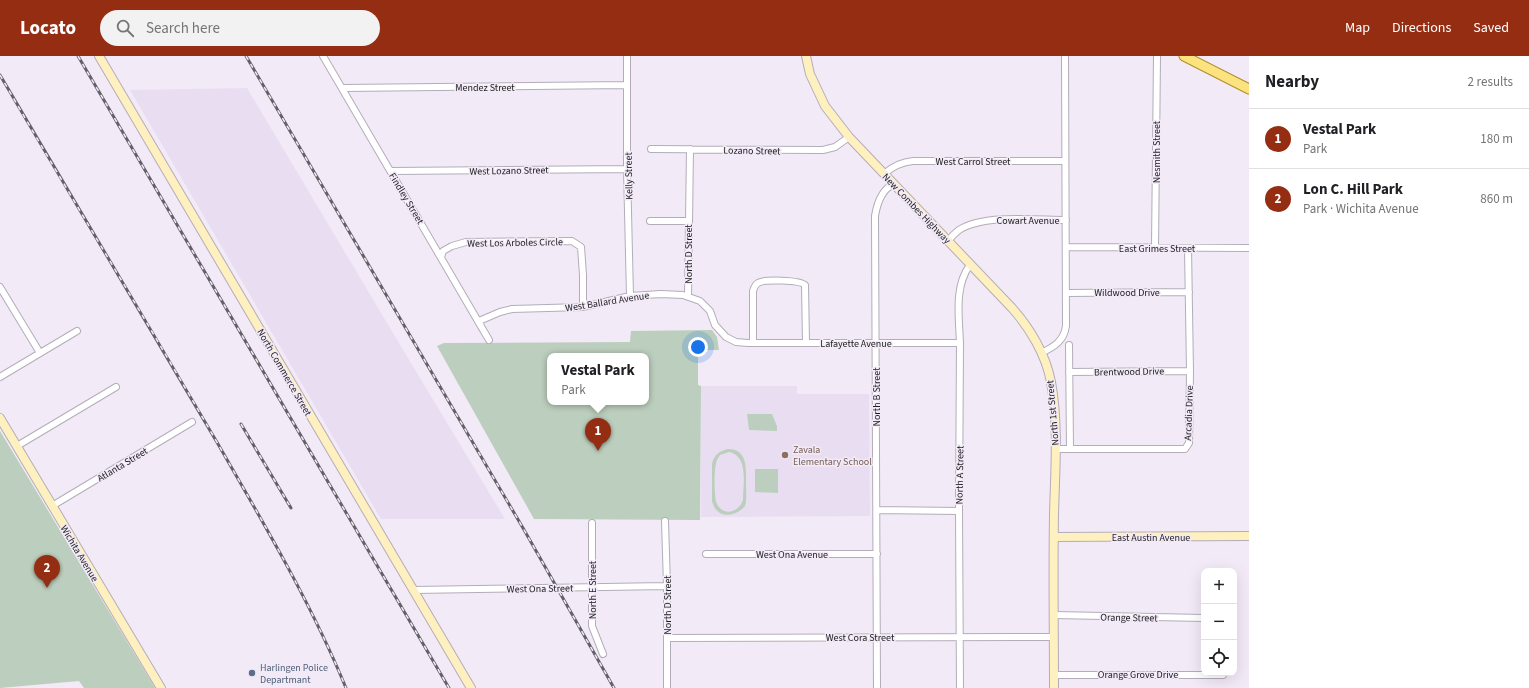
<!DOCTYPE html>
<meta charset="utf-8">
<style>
body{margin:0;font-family:"Source Sans 3",sans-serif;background:#f2f2f2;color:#202124}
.controls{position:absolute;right:12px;bottom:12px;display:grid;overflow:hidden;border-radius:8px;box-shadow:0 4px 16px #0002}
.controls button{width:36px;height:36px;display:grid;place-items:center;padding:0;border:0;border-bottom:1px solid #e0e0e0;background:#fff;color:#202124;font:20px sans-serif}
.you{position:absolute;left:698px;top:291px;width:14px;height:14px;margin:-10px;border:3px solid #fff;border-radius:50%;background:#1a73e8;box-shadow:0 0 0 6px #1a73e833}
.badge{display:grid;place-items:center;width:26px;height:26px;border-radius:50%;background:#952d12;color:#fff;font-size:13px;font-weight:700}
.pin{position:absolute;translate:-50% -33px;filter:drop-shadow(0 1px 2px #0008)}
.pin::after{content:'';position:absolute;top:21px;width:14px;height:12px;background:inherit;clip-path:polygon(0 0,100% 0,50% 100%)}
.popup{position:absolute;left:547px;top:297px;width:102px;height:52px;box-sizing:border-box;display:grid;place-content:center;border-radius:8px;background:#fff;filter:drop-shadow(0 1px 3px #0005);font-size:13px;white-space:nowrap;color:#757577}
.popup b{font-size:15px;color:#202124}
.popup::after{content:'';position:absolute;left:50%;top:100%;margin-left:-8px;border:8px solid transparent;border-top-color:#fff}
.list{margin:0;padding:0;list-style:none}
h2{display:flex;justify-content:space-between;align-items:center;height:52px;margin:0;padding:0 16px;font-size:17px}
h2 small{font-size:13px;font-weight:400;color:#757577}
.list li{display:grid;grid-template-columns:26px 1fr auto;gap:12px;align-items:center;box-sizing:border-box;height:60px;padding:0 16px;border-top:1px solid #e0e0e0}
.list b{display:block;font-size:15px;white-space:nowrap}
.list p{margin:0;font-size:13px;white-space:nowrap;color:#757577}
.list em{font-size:13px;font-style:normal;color:#757577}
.icon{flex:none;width:22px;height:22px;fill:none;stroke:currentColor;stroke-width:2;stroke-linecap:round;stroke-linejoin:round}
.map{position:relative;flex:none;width:1249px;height:632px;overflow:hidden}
header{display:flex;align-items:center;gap:24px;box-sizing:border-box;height:56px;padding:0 20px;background:#952d12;color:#fff}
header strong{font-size:19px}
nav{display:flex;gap:22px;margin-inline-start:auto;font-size:14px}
.search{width:280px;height:36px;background:#f2f2f2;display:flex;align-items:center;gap:10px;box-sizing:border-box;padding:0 14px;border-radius:22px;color:#757577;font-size:15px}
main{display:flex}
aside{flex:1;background:#fff}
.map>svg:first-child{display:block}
.built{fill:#e9def1}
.green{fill:#bccebd;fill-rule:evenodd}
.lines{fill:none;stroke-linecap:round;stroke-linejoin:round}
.street-casing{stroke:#b4adb9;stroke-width:8}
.secondary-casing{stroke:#b4adb9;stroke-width:10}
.primary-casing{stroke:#ae9027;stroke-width:11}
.street{stroke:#fff;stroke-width:6}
.secondary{stroke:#fef0bf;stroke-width:8}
.primary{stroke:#fde280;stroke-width:9}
.rail-casing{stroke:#646067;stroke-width:3}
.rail{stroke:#f2eaf7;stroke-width:1.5;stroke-dasharray:4.5;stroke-linecap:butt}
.education-dot{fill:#8d6e63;stroke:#f2eaf7;stroke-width:1.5}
.service-dot{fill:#5c6f8a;stroke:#f2eaf7;stroke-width:1.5}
.labels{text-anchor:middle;stroke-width:3;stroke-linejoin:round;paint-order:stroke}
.street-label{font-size:10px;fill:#1e1c20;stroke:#f2eaf7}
.education-label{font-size:10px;fill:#785e54;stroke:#f2eaf7;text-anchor:start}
.service-label{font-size:10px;fill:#4e5e75;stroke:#f2eaf7;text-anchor:start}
</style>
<header>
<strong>Locato</strong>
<div class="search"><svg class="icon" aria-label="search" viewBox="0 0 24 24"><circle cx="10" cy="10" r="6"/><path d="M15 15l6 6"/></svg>Search here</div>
<nav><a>Map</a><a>Directions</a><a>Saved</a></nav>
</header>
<main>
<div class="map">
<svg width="1249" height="632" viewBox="0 0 1249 632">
<rect width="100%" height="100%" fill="#f2eaf7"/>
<path class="built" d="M 247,32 L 402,292 L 505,463 L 381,463 L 130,34 Z
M 701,330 L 797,330 L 797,338 L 869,338 L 870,460 L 701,461 Z"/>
<path class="green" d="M 712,274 L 717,281 L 719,294 L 698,294 L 698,329 L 701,330 L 700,464 L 534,463 L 437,290 L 444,287 L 630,286 L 631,275 ZM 550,300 L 646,300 L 646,346 L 550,346 Z
M 747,358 L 772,358 L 777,370 L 777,375 L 749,374 Z
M 0,375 L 155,632 L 84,632 L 79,625 L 0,632 Z
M 728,393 C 748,393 746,413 746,427 C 746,435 747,443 745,450 C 735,462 716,463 712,445 L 712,408 C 714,399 719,395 728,393 ZM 729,396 C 749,400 743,429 743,444 C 739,456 724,461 717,448 C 714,443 714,414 716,408 C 716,405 718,402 720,399 Z
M 755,413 L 778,413 L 778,437 L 755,436 Z"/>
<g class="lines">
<defs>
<path id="street" d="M 323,0 L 489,284
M 627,0 L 627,113 L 630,240
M 342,32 L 627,29
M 651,93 L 823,94 L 835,91 L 849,81
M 391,115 L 627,113
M 884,118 C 893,110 901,106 913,105 L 1065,105
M 650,165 L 688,165
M 948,185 C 951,181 955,177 959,174 C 984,158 1036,164 1066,164
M 1066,191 L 1249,192
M 1155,192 L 1157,0
M 441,201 L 443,195 L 452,190 L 466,186 L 572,185 L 581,191 L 583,219 L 583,251
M 0,231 L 40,297
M 1066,237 L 1189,236
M 688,240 L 690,93
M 479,265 L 500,256 L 512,253 L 583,251 L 630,240 L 661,238 L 683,239 L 700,245 L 710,255 L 715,269 L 726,281 L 736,286 L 748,287 L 960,287
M 753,287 L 753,235 C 754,232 756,228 758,227 C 764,223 800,224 805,229 L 806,287
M 1069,289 L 1070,393
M 1041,297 C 1054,291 1064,285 1066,270 L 1065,0
M 1069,316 L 1190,315
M 0,321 L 77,275
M 17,390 L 116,331
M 1055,393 L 1185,393 L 1189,387 L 1190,315 L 1188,192
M 52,450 L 192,366
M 877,454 L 959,455
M 665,465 L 667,530 L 667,632
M 592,467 L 592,570 L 603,598
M 706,498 L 877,498
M 414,534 L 667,530
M 1054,559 L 1204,562
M 667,582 L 1054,581
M 1054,619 L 1223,619
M 877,632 L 875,160 C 877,148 882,133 894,128
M 960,632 L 959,455 L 960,287 C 959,261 954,230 970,209"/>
<path id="secondary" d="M 99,0 L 471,632
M 806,0 L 810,18 L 825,50 L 849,81 L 1012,252 C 1030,272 1046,299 1051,326 C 1059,369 1055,415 1054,459 C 1053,517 1054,574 1054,632
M 0,362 L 161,632
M 1054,481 L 1249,480"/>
<path id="primary" d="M 1184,0 L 1249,33"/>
</defs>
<use href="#street" class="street-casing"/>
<use href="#secondary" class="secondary-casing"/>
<use href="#primary" class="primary-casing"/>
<use href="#street" class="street"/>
<use href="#secondary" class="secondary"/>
<use href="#primary" class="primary"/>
<defs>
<path id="rail" d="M 78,0 L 449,632
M 246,0 L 523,472 L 614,632
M 0,19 C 72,143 146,264 218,388 C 264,468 311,547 346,632
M 241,368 L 291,452"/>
</defs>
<use href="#rail" class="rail-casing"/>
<use href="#rail" class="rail"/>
</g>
<circle class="education-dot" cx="785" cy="399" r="4"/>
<circle class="service-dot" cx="252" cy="617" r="4"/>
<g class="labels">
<g class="street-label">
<text x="485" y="35">Mendez Street</text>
<text transform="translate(752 94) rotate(1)" y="4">Lozano Street</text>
<text transform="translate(1156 96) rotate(-90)" y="4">Nesmith Street</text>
<text x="973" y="109">West Carrol Street</text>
<text transform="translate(509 114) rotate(-1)" y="4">West Lozano Street</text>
<text transform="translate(628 120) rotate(-91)" y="4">Kelly Street</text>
<text transform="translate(407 142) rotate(59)" y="4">Findley Street</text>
<text transform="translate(917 152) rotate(46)" y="4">New Combes Highway</text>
<text x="1028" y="168">Cowart Avenue</text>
<text transform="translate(515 186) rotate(-1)" y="4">West Los Arboles Circle</text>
<text x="1157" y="196">East Grimes Street</text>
<text transform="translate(688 198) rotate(-90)" y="4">North D Street</text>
<text x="1127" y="240">Wildwood Drive</text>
<text transform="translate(607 245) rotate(-9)" y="4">West Ballard Avenue</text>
<text x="856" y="291">Lafayette Avenue</text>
<text transform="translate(1129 315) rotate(-1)" y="4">Brentwood Drive</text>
<text transform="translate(285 316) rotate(60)" y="4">North Commerce Street</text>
<text transform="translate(876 341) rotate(-90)" y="4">North B Street</text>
<text transform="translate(1052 357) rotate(-95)" y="4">North 1st Street</text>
<text transform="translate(1188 357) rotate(-88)" y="4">Arcadia Drive</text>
<text transform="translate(122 408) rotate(-31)" y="4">Atlanta Street</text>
<text transform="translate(959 419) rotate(-89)" y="4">North A Street</text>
<text x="1151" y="485">East Austin Avenue</text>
<text transform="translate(80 497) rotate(59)" y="4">Wichita Avenue</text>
<text x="792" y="502">West Ona Avenue</text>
<text transform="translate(540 532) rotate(-1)" y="4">West Ona Street</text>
<text transform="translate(592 534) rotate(-90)" y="4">North E Street</text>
<text transform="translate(667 549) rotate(-90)" y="4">North D Street</text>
<text transform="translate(1129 561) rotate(1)" y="4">Orange Street</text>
<text x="860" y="585">West Cora Street</text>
<text x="1138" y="622">Orange Grove Drive</text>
</g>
<g class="education-label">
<text x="793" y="397">Zavala<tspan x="793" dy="12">Elementary School</tspan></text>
</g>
<g class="service-label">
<text x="260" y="615">Harlingen Police<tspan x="260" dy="12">Departmant</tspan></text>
</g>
</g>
</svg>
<div class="controls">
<button>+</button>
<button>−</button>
<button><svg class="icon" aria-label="locate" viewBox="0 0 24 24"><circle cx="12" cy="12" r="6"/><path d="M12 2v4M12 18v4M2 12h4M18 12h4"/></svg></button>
</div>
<div class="you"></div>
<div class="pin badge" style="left:598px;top:395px">1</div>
<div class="popup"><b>Vestal Park</b>Park</div>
<div class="pin badge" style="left:47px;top:532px">2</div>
</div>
<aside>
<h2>Nearby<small>2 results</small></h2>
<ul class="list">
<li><span class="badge">1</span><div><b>Vestal Park</b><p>Park</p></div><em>180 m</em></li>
<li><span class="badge">2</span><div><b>Lon C. Hill Park</b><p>Park · Wichita Avenue</p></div><em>860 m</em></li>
</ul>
</aside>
</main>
